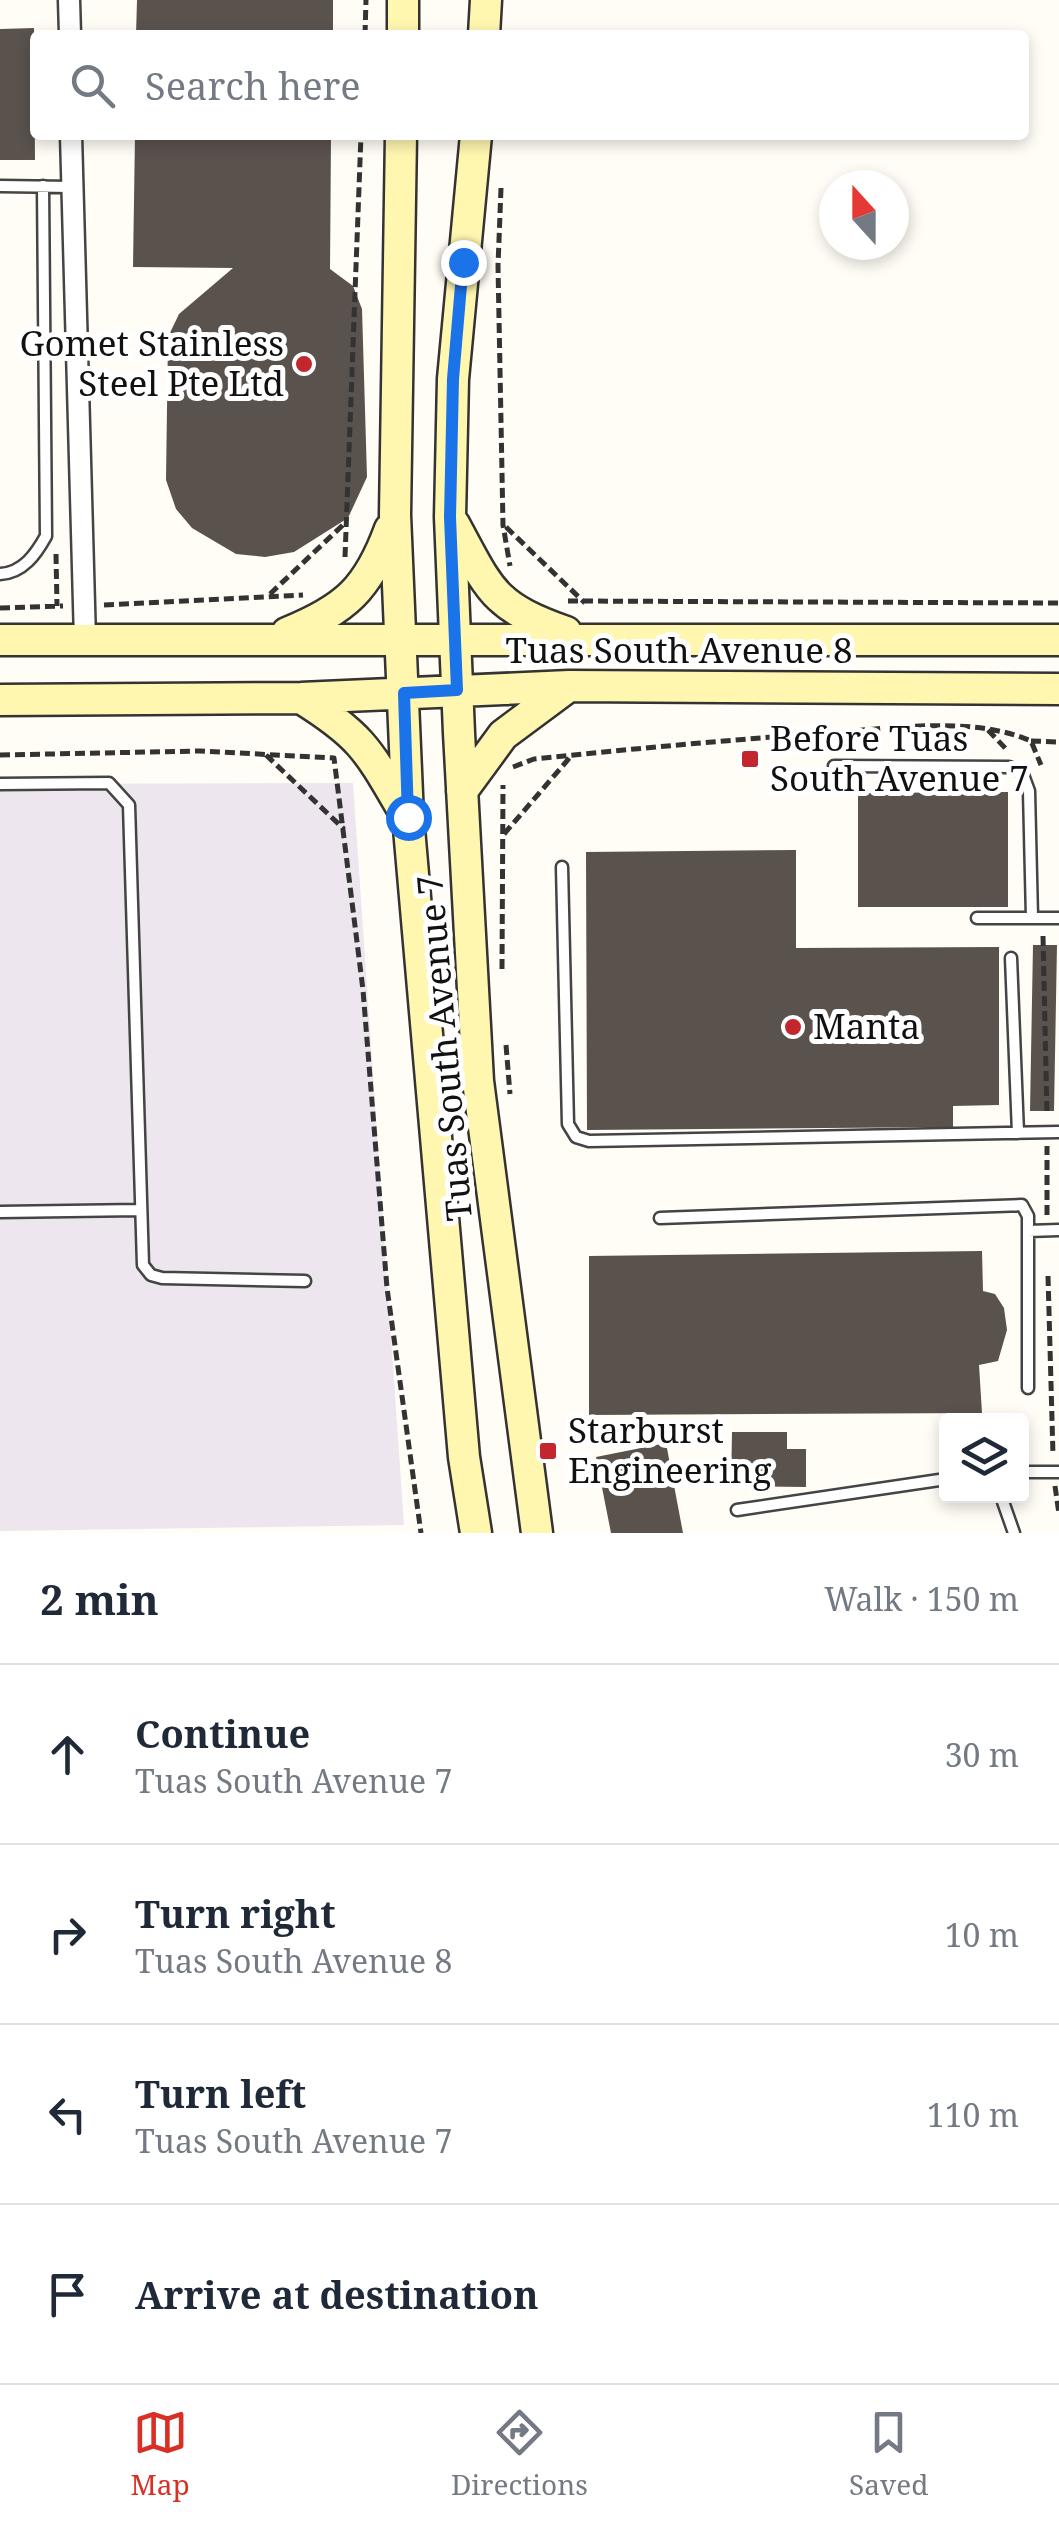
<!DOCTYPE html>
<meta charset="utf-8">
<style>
body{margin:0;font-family:"Noto Serif",serif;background:#f6f6f7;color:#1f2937}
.controls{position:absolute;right:30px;bottom:30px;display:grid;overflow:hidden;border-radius:10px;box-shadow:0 5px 15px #0003}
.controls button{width:90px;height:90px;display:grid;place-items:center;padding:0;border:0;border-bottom:2px solid #e0e1e3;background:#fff;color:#1f2937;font:50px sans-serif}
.compass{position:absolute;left:819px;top:170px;width:90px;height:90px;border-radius:50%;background:#fff;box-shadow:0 5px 15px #0003;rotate:339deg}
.stop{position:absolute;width:30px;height:30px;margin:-22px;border:8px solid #1a73e8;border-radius:50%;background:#fff}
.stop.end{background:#1a73e8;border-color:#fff;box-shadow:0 2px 10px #0008}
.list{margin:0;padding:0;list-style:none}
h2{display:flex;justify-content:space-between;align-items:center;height:130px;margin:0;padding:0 40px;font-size:42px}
h2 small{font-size:32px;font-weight:400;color:#747a83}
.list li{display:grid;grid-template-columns:65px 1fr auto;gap:30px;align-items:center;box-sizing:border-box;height:180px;padding:0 40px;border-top:2px solid #e0e1e3}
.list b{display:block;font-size:38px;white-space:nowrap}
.list p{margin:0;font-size:32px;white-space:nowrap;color:#747a83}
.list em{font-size:32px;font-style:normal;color:#747a83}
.icon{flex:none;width:55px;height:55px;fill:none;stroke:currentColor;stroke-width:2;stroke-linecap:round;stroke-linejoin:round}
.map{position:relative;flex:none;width:1059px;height:1533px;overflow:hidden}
.search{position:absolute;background:#fff;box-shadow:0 5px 15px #0003;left:30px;right:30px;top:30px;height:110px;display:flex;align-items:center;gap:25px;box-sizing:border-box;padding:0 35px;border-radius:10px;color:#747a83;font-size:38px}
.sheet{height:850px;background:#fff}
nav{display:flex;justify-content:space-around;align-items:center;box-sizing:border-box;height:140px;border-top:2px solid #e0e1e3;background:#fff;font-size:28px;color:#747a83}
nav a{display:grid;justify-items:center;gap:5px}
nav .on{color:#d93025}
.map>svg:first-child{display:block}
.industrial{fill:#eee6ef}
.building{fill:#5a524d}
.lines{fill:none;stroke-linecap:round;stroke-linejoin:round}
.lane-casing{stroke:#444;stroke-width:15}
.street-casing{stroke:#444;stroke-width:25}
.secondary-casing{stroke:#333;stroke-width:35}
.path{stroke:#333;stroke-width:5;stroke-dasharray:10 5;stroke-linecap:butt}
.lane{stroke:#fff;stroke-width:10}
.street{stroke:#fff;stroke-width:20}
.secondary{stroke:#fff6b0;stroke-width:30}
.route{stroke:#1a73e8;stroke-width:12}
.poi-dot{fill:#c4262e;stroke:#fff;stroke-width:4}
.labels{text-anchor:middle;stroke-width:10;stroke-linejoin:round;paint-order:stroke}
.poi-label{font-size:35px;fill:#111;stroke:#fff;text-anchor:start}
.street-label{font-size:35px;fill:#111;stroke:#fff}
</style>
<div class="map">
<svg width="1059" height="1533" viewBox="0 0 1059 1533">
<rect width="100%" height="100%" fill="#fffdf5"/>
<path class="industrial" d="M 353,783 L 404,1525 L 0,1531 L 0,784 Z"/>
<path class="building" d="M 137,0 L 333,0 L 333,35 L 136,35 Z
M 34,28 L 35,160 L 0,160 L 0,29 Z
M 135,135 L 331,135 L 330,269 L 353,286 L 362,309 L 367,477 L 348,518 L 294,552 L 265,557 L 236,554 L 192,528 L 176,509 L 166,480 L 168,337 L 179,314 L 233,268 L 133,267 Z
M 1008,792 L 1008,907 L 858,907 L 858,793 Z
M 796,850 L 796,948 L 999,947 L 999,1105 L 953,1106 L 953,1127 L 587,1130 L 586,852 Z
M 1033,945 L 1057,945 L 1054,1111 L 1030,1111 Z
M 982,1251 L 983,1291 L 995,1294 L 1004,1308 L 1007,1330 L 998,1361 L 979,1365 L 982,1413 L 589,1415 L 589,1256 Z
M 732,1432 L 787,1432 L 787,1449 L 806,1449 L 806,1487 L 731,1486 Z
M 666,1443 L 683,1533 L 611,1533 L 596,1457 Z"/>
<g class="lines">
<defs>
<path id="lane" d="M 0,186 L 72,187
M 0,574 C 23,573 36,554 46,536 L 43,186
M 834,766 L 1009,767 L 1022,772 L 1029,791 L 1032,918
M 0,784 L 109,783 L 129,805 L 143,1265 L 151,1275 L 162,1278 L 305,1281
M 562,867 L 568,1124 L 576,1137 L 589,1141 L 1059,1132
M 977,918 L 1059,918
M 1011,958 L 1018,1133
M 0,1212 L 138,1210
M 660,1218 L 1022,1205 L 1028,1216 L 1028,1388
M 1028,1231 L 1059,1230
M 1022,1472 L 1059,1472
M 1001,1496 L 1014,1533
M 737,1510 L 946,1479"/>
<path id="street" d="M 69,0 L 70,35
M 71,135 L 85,640"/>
<path id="secondary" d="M 403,35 L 403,0
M 484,35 L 486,0
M 401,135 L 395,515 L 408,817 L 464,1457 L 476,1533
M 476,135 L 453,379 L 450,517 L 459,733 L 478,1081 L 537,1533
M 454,524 C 490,590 492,606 566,632
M 287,633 C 346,609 368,589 390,529
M 0,640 L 1059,640
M 301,698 C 364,737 369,752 406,815
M 0,700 L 301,698 L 569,686 L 1059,689
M 462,791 L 503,735 L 569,686"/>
</defs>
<use href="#lane" class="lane-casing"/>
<use href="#street" class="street-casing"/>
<use href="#secondary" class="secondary-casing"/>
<path class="path" d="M 365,35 L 366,0
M 501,188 L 498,266 L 503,525 L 510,566
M 506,527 L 585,603
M 56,554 L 57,606
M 345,557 L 361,135
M 270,594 L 345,523
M 568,601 L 1059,603
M 104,605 L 303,595
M 0,608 L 63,606
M 988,730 L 1008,751
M 1031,741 L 1059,742
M 0,755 L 200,751 L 334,758 L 363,990 L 387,1288 L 421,1533
M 266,755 L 344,829
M 513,767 L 534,759 C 631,749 728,740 825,733 C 890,729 971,715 1031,741 L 1041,765
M 504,834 L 572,755
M 1043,936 L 1047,1115
M 502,969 L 503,785
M 506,1045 L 510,1094
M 1047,1215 L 1047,1146
M 1048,1276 L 1053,1455
M 1055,1486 L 1059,1514"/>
<use href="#lane" class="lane"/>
<use href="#street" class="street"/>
<use href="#secondary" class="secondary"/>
</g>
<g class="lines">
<path class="route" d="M 408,817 L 404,693 L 457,690 L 450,517 L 453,379 L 463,262"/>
</g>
<g class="poi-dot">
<circle cx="304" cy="364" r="10"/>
<rect x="740" y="749" width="20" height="20" rx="5"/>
<circle cx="793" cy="1027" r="10"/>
<rect x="538" y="1441" width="20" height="20" rx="5"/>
</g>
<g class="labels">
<g class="poi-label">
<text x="284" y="356" text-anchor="end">Gomet Stainless<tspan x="284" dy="40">Steel Pte Ltd</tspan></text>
<text x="770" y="751">Before Tuas<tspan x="770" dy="40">South Avenue 7</tspan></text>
<text x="813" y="1039">Manta</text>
<text x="568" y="1443">Starburst<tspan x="568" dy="40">Engineering</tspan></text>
</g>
<g class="street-label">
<text x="679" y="663">Tuas South Avenue 8</text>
<text transform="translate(445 1048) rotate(-95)" y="12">Tuas South Avenue 7</text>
</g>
</g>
</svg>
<div class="controls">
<button><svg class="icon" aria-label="layers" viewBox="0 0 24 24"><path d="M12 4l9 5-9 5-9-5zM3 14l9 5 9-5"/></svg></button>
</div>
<svg class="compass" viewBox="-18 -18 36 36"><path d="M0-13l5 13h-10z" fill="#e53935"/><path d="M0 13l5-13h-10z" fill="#747a83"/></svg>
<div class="stop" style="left:408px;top:817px"></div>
<div class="stop end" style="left:463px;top:262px"></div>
<div class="search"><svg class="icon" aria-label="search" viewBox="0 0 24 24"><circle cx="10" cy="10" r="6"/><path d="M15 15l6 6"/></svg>Search here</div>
</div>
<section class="sheet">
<h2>2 min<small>Walk · 150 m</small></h2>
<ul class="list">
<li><svg class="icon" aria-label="ahead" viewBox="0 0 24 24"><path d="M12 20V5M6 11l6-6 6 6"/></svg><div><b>Continue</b><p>Tuas South Avenue 7</p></div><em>30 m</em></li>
<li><svg class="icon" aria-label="right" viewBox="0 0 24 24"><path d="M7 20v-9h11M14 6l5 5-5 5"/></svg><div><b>Turn right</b><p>Tuas South Avenue 8</p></div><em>10 m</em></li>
<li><svg class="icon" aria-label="left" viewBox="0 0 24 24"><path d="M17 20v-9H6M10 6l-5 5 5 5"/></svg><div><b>Turn left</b><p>Tuas South Avenue 7</p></div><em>110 m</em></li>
<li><svg class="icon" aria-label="arrive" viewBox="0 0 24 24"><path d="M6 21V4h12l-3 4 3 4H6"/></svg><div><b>Arrive at destination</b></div></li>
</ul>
</section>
<nav>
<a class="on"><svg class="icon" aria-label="map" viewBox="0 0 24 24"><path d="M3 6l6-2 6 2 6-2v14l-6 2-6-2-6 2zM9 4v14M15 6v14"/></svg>Map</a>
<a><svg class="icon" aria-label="directions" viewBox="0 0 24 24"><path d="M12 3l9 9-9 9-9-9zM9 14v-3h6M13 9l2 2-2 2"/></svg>Directions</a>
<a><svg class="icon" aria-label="saved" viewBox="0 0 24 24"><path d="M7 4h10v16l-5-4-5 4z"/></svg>Saved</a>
</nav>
